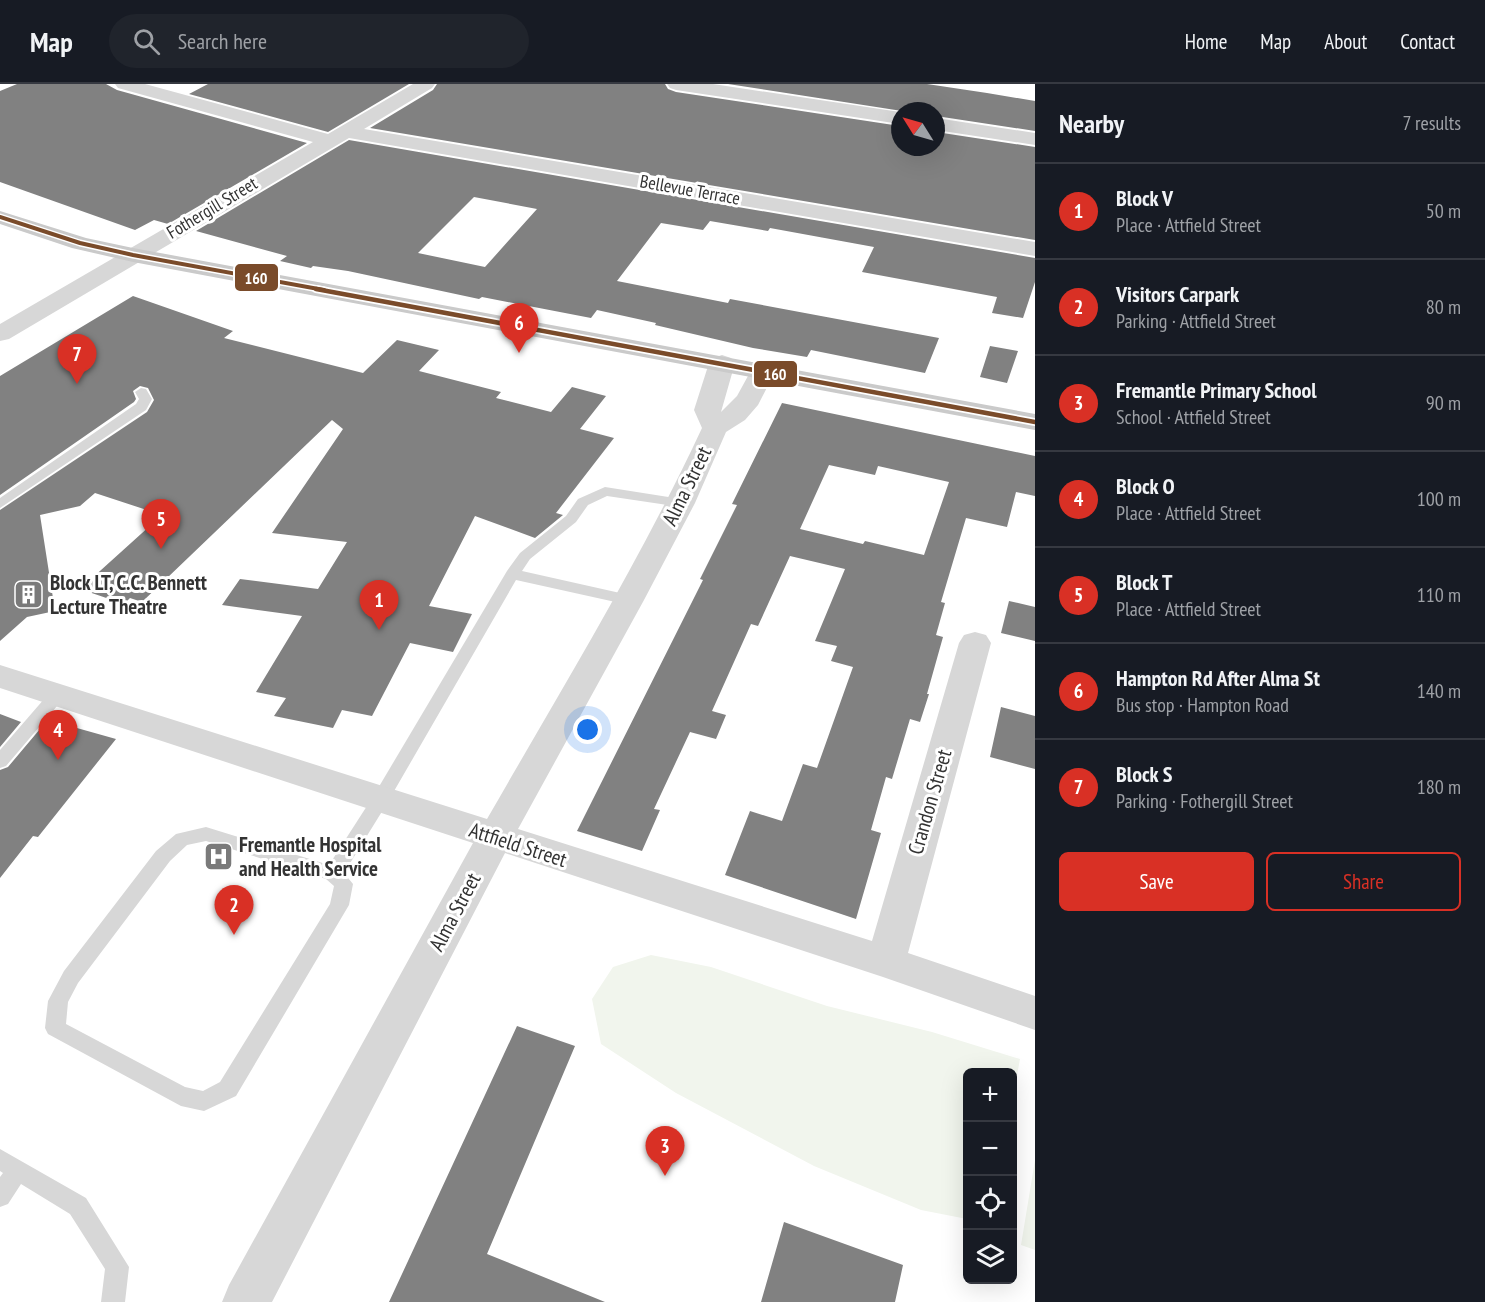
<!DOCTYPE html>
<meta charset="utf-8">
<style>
body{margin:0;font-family:"PT Sans Narrow",sans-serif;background:#20242c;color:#f1f3f6}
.controls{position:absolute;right:18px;bottom:18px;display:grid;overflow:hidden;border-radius:9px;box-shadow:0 6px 24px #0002}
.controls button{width:54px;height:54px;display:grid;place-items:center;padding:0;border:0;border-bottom:2px solid #363941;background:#171b24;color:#f1f3f6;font:30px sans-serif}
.compass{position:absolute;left:891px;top:18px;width:54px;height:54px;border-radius:50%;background:#171b24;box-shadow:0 6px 24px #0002;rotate:307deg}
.you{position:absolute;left:588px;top:646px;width:21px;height:21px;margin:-15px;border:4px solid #fff;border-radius:50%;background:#1a73e8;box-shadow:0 0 0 9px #1a73e833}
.badge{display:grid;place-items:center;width:39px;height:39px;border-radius:50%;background:#d93025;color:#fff;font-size:20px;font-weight:700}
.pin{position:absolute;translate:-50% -50px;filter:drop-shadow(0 2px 3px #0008)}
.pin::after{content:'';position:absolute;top:32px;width:21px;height:18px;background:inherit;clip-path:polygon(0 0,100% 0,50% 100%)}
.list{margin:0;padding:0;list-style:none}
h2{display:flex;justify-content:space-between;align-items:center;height:78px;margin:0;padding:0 24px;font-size:26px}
h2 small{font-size:20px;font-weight:400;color:#9ea1a6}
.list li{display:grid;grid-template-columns:39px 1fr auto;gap:18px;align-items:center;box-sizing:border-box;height:96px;padding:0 24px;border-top:2px solid #363941}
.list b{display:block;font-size:22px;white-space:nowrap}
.list p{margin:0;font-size:20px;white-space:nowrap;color:#9ea1a6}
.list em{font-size:20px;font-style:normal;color:#9ea1a6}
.actions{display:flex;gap:12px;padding:18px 24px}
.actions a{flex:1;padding:14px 0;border:2px solid #d93025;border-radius:9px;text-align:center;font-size:21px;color:#d93025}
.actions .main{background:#d93025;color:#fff}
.icon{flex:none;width:33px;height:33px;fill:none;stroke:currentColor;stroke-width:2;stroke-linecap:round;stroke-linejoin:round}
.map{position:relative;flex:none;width:1035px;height:1218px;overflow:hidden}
header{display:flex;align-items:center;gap:36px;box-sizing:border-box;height:84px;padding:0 30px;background:#171b24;border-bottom:2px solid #363941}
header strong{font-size:28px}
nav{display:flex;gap:33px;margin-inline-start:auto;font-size:21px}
.search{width:420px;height:54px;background:#20242c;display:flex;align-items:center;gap:15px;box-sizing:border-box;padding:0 21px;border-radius:33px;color:#9ea1a6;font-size:22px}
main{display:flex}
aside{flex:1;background:#171b24}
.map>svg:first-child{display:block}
.green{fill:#f1f5ed}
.building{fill:#818181;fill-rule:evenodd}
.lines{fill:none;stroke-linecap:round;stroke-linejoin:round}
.lane{fill:#d7d7d7;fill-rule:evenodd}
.street{fill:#d7d7d7;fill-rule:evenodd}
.primary{fill:#cacaca;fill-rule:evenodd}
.bus-1-far1-casing{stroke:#fff;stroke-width:7}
.bus-1-casing{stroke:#fff;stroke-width:8}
.bus-1-far1{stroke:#7a4b2a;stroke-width:4}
.bus-1{stroke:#7a4b2a;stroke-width:4.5}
.labels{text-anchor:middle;stroke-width:6;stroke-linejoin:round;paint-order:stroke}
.far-street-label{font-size:18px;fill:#333;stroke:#fff}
.street-label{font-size:21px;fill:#333;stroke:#fff}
.poi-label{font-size:21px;font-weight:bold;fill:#333;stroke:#fff;text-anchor:start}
.line-badge{stroke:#fff;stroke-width:2}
.badge-label{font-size:16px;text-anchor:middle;font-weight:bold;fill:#fff}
</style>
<header>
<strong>Map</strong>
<div class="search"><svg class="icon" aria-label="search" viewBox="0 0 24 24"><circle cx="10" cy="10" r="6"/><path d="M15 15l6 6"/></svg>Search here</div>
<nav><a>Home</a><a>Map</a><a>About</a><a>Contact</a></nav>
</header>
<main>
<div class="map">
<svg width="1035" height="1218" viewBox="0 0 1035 1218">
<rect width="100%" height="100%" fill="#fff"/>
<path class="green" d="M 651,871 L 711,883 L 827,922 L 932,948 L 1020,975 L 1013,1013 L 1012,988 L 968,988 L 967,1135 L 921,1126 L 814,1082 L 676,1009 L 601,960 L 592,915 L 613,883 Z
M 1035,1076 L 1035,1166 L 1021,1161 Z"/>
<path class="building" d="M 17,0 L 106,0 L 117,6 L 307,59 L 168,140 L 154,136 L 135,146 L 0,98 L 0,7 Z
M 208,0 L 409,0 L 328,48 L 189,10 Z
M 437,0 L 665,0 L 668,5 L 676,8 L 900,42 L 900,63 L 936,63 L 936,48 L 1035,63 L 1035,156 L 370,44 L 433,6 Z
M 728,0 L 927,0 L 987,9 L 1035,17 L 1035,47 L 936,32 L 936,27 L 902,27 Z
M 349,56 L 1035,174 L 1035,198 L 1023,234 L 992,229 L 997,213 L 862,188 L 874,163 L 770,144 L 768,147 L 710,137 L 703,146 L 661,139 L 617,197 L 728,219 L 730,215 L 939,254 L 925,289 L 811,266 L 807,273 L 753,264 L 655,241 L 656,239 L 597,226 L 591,234 L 482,213 L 479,215 L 348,187 L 313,182 L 311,184 L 280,177 L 287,172 L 196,147 ZM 474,113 L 537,125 L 485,183 L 418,169 Z
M 133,212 L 233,247 L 224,254 L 363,289 L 397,256 L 439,266 L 419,287 L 501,308 L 496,314 L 551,328 L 572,303 L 606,312 L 580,345 L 614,354 L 556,429 L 563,431 L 535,454 L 475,432 L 429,522 L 472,530 L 453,568 L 410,559 L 372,632 L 342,626 L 333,644 L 274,632 L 286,614 L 256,608 L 302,532 L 222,521 L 240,495 L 318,505 L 347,458 L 272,449 L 343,345 L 332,336 L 142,518 L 130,514 L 124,520 L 80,505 L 162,431 L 95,409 L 80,422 L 40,431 L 55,527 L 27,533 L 0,557 L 0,426 L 147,328 L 154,316 L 148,304 L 140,302 L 133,307 L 136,315 L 134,318 L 0,411 L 0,292 Z
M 990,262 L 1018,267 L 1007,299 L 980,293 Z
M 782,319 L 1035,372 L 1035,412 L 1016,408 L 1007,443 L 966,434 L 941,518 L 945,519 L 936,551 L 943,553 L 927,610 L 929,610 L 920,638 L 910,635 L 892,695 L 886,693 L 871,746 L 881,749 L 856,835 L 725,791 L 750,727 L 782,737 L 803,680 L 817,684 L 853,583 L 831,577 L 837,562 L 815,557 L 845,485 L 790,472 L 758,542 L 751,540 L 712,627 L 726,631 L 716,655 L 690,648 L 654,725 L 660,726 L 642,767 L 577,747 L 703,496 L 700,495 L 737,421 L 732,420 ZM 829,381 L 875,391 L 878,382 L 949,398 L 924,471 L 865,457 L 863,460 L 800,445 Z
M 1009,517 L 1035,523 L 1035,557 L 1001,549 Z
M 1001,623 L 1035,632 L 1035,685 L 990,673 Z
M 0,630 L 21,638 L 0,663 Z
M 52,637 L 116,655 L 38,753 L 33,752 L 0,794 L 0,686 L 8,683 L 40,645 L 44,646 Z
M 517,942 L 575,962 L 487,1170 L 605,1218 L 389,1218 Z
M 784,1138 L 903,1181 L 895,1218 L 761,1218 Z"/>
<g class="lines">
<path class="lane" d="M 141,304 L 146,305 L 152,315 L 146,326 L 0,424 L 0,414 L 136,320 L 139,315 L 135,308 Z
M 605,403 L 681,415 L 688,419 L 681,423 L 607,412 L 588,421 L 576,438 L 530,475 L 522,487 L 629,511 L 637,516 L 629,521 L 516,496 L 386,721 L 344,789 L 353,800 L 349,821 L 236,1012 L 204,1027 L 181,1022 L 48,950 L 45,944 L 48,917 L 64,887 L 156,767 L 176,750 L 206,743 L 329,781 L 374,711 L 507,487 L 520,469 L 566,432 L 578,415 ZM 206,757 L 326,795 L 334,802 L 330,820 L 220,998 L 203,1007 L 185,1003 L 66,940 L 68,918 L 78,899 L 170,777 L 187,761 Z
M 57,605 L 63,607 L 65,611 L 63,615 L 6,682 L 0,684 L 0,666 L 51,607 Z
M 0,1065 L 86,1114 L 129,1183 L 125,1218 L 101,1218 L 105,1185 L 70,1130 L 21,1100 L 8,1120 L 0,1123 L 0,1093 L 3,1089 L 0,1087 Z"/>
<path class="street" d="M 115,0 L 145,0 L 328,50 L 413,0 L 435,0 L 432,4 L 364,45 L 1035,158 L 1035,172 L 349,54 L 9,255 L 0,257 L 0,240 L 313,58 L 118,4 Z
M 667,0 L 713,0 L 900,28 L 900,40 L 676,6 L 670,4 Z
M 936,34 L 1035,49 L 1035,61 L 936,46 Z
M 722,271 L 731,274 L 735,279 L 721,328 L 737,312 L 754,281 L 763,278 L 772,281 L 776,286 L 758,321 L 745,336 L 726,348 L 695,419 L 644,516 L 518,745 L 872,857 L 959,559 L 964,551 L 975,548 L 986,551 L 991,559 L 908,869 L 1035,912 L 1035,946 L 883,893 L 505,769 L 272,1218 L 222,1218 L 229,1201 L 473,759 L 0,604 L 0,581 L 487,735 C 561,606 639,479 702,344 L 694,326 L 709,279 L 713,274 Z"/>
<path class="primary" d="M 0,127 L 86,154 L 133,164 L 1035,330 L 1035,346 L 133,178 L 72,164 L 0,140 Z"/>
<defs>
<path id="bus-1-far1" d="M 0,133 L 80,159 L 133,171 L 324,206"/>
<path id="bus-1" d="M 316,205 L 1035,338"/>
</defs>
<use href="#bus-1-far1" class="bus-1-far1-casing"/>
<use href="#bus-1" class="bus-1-casing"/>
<use href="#bus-1-far1" class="bus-1-far1"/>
<use href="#bus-1" class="bus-1"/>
</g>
<defs>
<symbol id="building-square" viewBox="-11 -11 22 22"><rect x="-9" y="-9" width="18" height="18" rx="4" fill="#7a7a7a" stroke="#fff"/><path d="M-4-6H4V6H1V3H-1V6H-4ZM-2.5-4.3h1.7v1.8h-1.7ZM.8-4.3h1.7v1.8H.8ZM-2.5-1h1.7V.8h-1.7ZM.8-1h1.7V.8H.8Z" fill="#fff"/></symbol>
<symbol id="hospital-square" viewBox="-11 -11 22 22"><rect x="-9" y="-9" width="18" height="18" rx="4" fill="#7a7a7a" stroke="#fff"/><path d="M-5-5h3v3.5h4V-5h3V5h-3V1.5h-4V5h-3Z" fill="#fff"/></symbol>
</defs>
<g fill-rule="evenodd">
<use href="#building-square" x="12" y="494" width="33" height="33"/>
<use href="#hospital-square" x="202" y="756" width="33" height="33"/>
</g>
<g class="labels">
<g class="far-street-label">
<text transform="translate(690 106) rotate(10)" y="6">Bellevue Terrace</text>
<text transform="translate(212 124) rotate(-31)" y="6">Fothergill Street</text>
</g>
<g class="street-label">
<text transform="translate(687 402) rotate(-64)" y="7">Alma Street</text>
<text transform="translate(930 718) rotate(-74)" y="7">Crandon Street</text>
<text transform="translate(518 761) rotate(18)" y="7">Attfield Street</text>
<text transform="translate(455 828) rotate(-62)" y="7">Alma Street</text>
</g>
<g class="poi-label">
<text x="50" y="506">Block LT, C.C. Bennett<tspan x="50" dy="24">Lecture Theatre</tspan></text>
<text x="239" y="768">Fremantle Hospital<tspan x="239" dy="24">and Health Service</tspan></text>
</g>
</g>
<g class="line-badge">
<rect x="234" y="179" width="45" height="29" rx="6" fill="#7a4b2a"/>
<rect x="753" y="276" width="45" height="28" rx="6" fill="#7a4b2a"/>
</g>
<g class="badge-label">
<text x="256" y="200">160</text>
<text x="775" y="296">160</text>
</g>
</svg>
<div class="controls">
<button>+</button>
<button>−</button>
<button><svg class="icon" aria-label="locate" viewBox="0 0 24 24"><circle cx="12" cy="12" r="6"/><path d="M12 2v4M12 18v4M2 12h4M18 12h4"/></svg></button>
<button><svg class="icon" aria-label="layers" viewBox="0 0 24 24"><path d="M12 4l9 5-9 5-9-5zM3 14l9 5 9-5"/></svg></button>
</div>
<svg class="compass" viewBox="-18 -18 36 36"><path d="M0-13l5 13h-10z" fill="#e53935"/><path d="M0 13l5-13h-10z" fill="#9ea1a6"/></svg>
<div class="you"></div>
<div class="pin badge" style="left:379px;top:546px">1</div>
<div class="pin badge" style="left:234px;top:851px">2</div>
<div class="pin badge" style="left:665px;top:1092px">3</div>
<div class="pin badge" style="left:58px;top:676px">4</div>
<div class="pin badge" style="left:161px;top:465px">5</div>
<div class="pin badge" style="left:519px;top:269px">6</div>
<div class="pin badge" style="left:77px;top:300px">7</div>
</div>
<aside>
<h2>Nearby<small>7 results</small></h2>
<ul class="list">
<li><span class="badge">1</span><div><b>Block V</b><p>Place · Attfield Street</p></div><em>50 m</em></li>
<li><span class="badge">2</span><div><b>Visitors Carpark</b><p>Parking · Attfield Street</p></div><em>80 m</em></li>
<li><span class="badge">3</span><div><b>Fremantle Primary School</b><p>School · Attfield Street</p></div><em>90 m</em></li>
<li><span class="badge">4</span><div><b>Block O</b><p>Place · Attfield Street</p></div><em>100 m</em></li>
<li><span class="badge">5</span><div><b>Block T</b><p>Place · Attfield Street</p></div><em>110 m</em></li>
<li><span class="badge">6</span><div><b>Hampton Rd After Alma St</b><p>Bus stop · Hampton Road</p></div><em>140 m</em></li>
<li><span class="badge">7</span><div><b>Block S</b><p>Parking · Fothergill Street</p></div><em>180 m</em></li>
</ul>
<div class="actions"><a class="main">Save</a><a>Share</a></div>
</aside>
</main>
